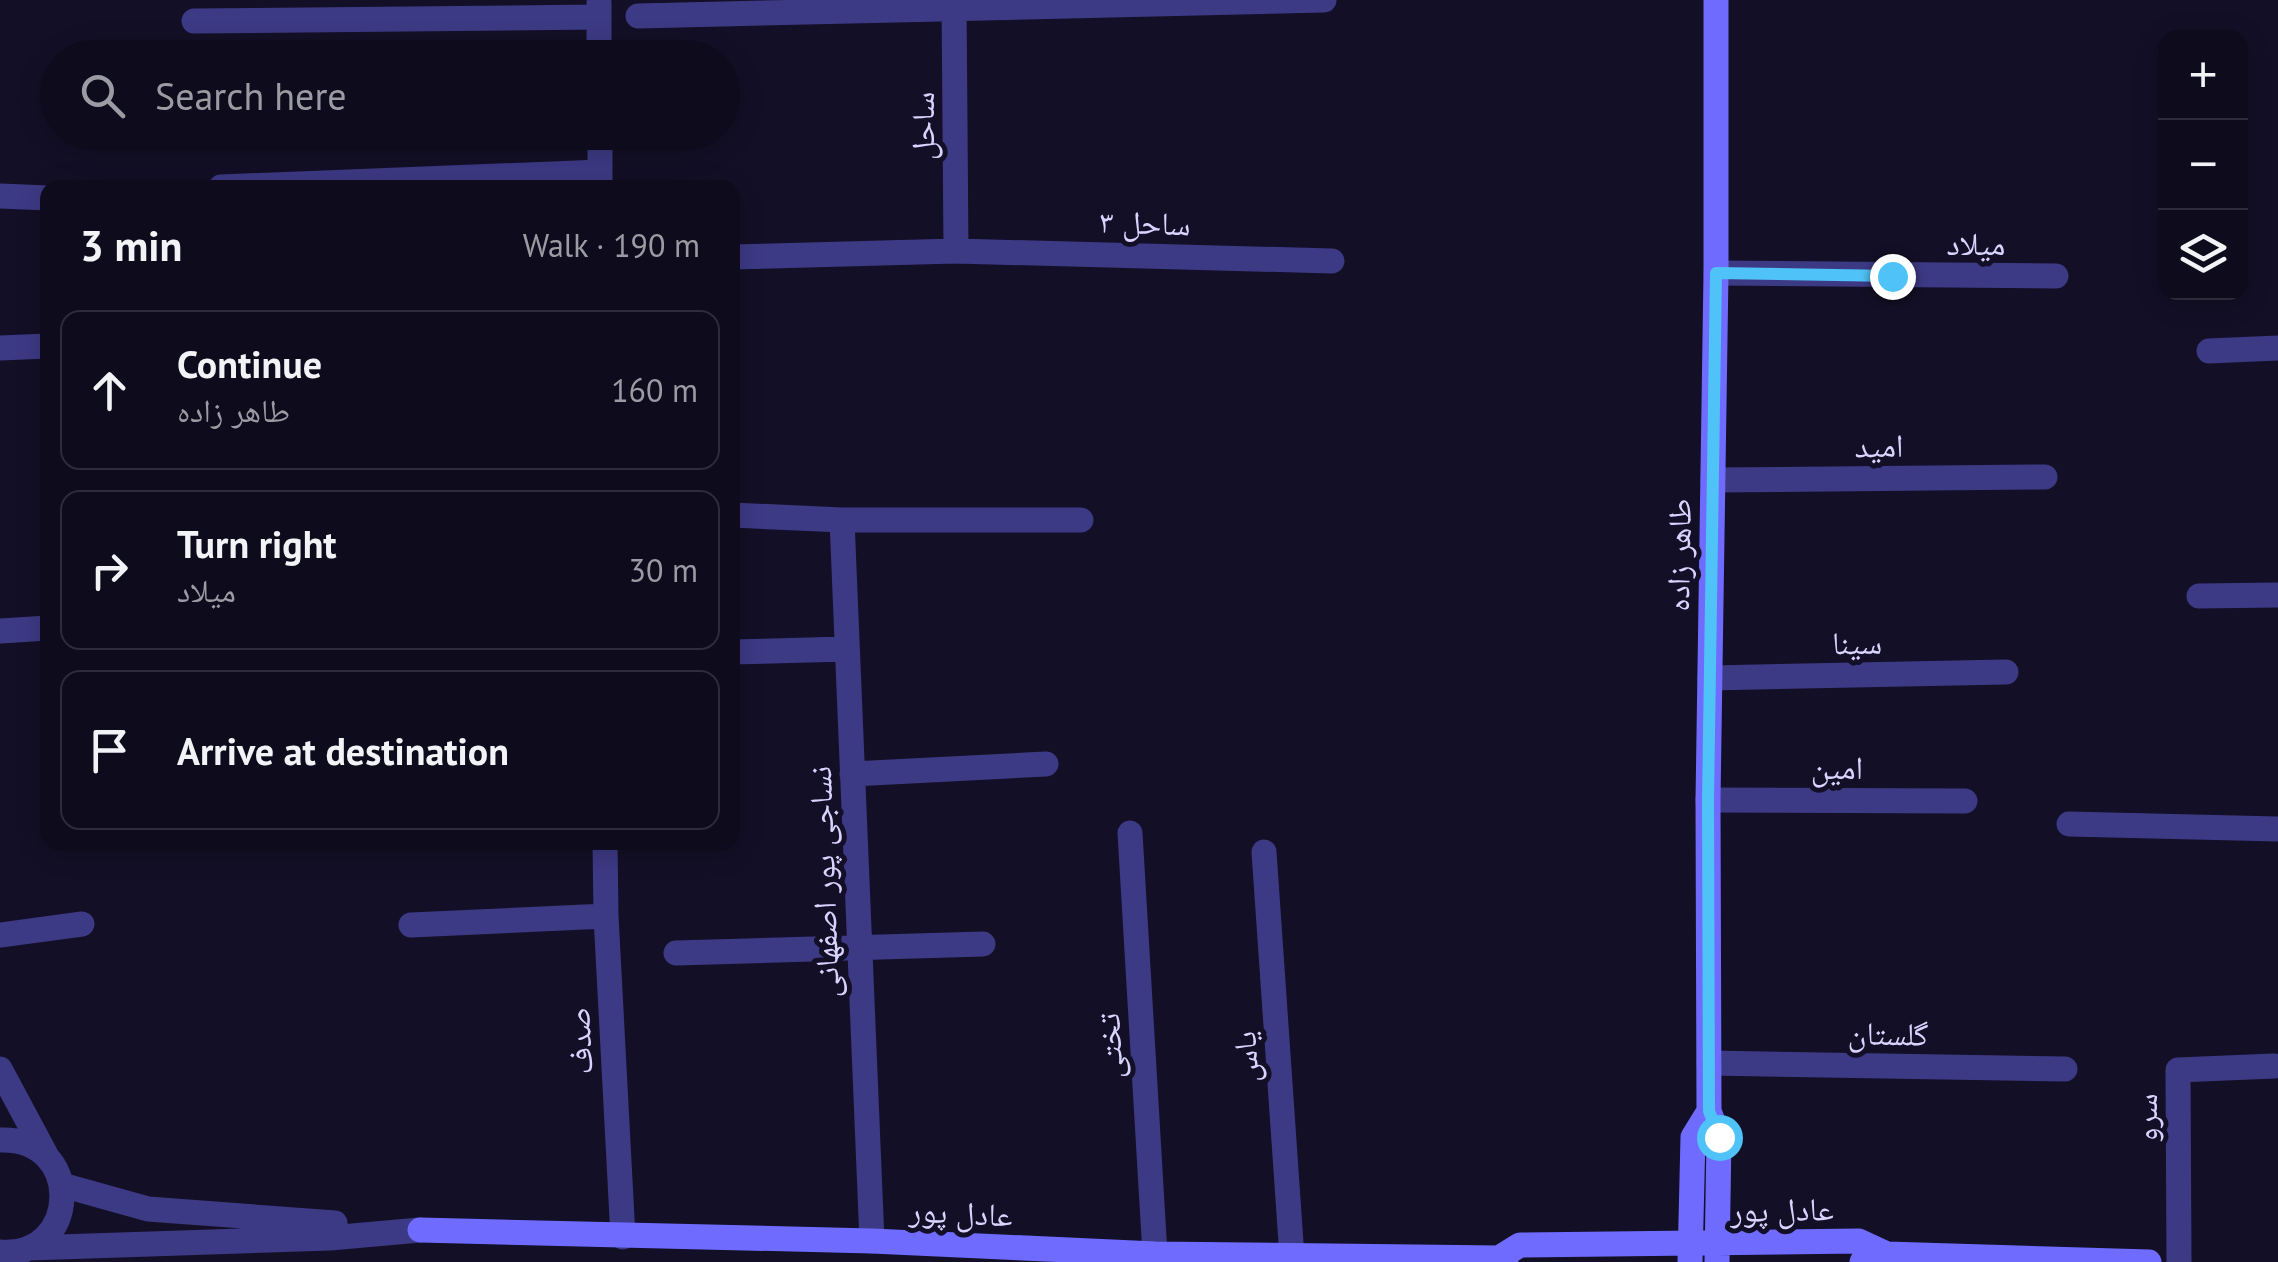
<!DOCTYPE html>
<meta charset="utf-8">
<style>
body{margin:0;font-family:"PT Sans","Noto Naskh Arabic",sans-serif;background:#1c1929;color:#f1f3f6}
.controls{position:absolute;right:30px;top:30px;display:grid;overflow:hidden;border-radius:20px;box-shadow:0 5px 25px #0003}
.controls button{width:90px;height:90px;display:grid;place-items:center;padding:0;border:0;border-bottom:2px solid #2e2b3b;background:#0e0b1c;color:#f1f3f6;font:50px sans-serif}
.stop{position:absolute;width:30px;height:30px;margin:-22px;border:8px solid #4fc3f7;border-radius:50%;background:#fff}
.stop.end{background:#4fc3f7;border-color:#fff;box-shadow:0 2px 10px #0008}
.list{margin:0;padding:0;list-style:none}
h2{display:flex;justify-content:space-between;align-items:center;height:130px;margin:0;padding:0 40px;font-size:42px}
h2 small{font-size:32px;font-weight:400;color:#9b9ba3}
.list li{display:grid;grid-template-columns:65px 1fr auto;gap:30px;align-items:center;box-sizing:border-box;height:160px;margin:0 20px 20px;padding:0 20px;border:2px solid #2e2b3b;border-radius:20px}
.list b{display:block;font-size:38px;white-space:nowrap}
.list p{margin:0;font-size:32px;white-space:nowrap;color:#9b9ba3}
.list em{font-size:32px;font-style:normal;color:#9b9ba3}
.icon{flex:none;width:55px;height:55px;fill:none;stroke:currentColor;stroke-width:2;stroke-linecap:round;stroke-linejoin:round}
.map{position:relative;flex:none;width:2278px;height:1262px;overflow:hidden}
.search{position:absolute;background:#0e0b1c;box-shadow:0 5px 25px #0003;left:40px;top:40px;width:700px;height:110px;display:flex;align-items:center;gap:25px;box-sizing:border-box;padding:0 35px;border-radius:55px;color:#9b9ba3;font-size:38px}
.panel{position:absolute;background:#0e0b1c;box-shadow:0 5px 25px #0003;left:40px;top:180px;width:700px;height:670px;border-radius:20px}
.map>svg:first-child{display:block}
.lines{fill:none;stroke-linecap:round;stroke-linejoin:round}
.minor{stroke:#3d3a85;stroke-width:25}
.tertiary{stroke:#3d3a85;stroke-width:25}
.secondary{stroke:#6f6bff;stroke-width:25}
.route{stroke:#4fc3f7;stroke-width:12}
.labels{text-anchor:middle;stroke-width:10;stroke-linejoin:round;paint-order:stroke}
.street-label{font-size:32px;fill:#d9d4ff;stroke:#130f26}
</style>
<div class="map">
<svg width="2278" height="1262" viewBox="0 0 2278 1262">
<rect width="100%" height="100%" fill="#130f26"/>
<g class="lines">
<path class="minor" d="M 954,0 L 956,251
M 599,3 L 599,58
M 638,16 L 1324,0
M 194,21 L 599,17
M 600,132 L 600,188
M 221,187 L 600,172
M 0,196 L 48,198
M 732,257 L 956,251 L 1332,261
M 1716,273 L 2056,276
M 0,348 L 48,346
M 2209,351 L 2278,348
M 1713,480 L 2045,477
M 732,515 L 842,520 L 1081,520
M 842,520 L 872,1241
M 2199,596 L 2278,595
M 0,631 L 48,628
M 732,652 L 847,649
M 1710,678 L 2006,672
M 852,774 L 1046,764
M 1708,800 L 1965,801
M 2069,824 L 2278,829
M 1130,833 L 1155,1254
M 605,842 L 606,916 L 623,1237
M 1264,852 L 1292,1257
M 411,925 L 606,916
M 0,935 L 82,924
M 676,953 L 983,944
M 1709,1063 L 2065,1069
M 2179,1262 L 2178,1070 L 2274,1066"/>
<path class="tertiary" d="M 0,1069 L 46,1155
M 0,1140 C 85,1137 80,1259 0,1252
M 62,1185 L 148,1209 L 335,1223
M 29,1248 L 330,1238 L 420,1230"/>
<path class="secondary" d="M 1716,0 L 1716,273 L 1708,800 L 1709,1111 L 1719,1137 L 1717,1262
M 420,1230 L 872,1241 L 1155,1254 L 1499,1258 L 1506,1262
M 1499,1258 L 1520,1245 L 1859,1241 L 1887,1254
M 1690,1262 L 1693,1137 L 1709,1111
M 1862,1262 L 1887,1254 L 2149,1262"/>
</g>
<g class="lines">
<path class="route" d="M 1719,1137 L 1709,1111 L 1708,800 L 1716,273 L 1892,276"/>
</g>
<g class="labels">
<g class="street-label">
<text transform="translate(923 126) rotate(-90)" y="11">ساحل</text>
<text transform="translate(1145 223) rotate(2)" y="11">ساحل ۳</text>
<text x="1976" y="255">میلاد</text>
<text transform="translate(1879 446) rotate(-1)" y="11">امید</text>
<text transform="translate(1679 555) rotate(-89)" y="11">طاهر زاده</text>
<text transform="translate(1857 643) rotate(-1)" y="11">سینا</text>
<text x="1837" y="779">امین</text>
<text transform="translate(824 882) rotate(-92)" y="11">نساجی پور اصفهانی</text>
<text transform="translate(1888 1034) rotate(1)" y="11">گلستان</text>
<text transform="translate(580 1041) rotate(-93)" y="11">صدف</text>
<text transform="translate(1110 1046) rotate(-93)" y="11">تختی</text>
<text transform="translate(1246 1057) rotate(-94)" y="11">یاس</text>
<text transform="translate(2146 1118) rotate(-90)" y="11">سرو</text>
<text transform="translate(1782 1210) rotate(-1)" y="11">عادل پور</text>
<text transform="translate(961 1213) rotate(3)" y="11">عادل پور</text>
</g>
</g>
</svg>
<div class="controls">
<button>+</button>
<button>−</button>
<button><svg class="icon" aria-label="layers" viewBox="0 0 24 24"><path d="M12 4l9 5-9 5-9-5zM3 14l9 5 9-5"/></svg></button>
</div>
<div class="stop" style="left:1719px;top:1137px"></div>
<div class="stop end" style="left:1892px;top:276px"></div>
<div class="search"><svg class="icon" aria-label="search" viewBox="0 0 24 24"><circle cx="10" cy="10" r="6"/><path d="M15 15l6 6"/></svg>Search here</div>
<section class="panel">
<h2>3 min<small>Walk · 190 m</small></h2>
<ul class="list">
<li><svg class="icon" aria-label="ahead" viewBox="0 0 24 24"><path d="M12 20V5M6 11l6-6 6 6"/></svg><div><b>Continue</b><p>طاهر زاده</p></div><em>160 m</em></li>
<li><svg class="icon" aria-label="right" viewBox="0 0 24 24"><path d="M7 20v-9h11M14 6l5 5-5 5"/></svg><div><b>Turn right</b><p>میلاد</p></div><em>30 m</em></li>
<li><svg class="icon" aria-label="arrive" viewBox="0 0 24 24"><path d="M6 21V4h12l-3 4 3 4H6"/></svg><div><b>Arrive at destination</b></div></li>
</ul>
</section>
</div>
